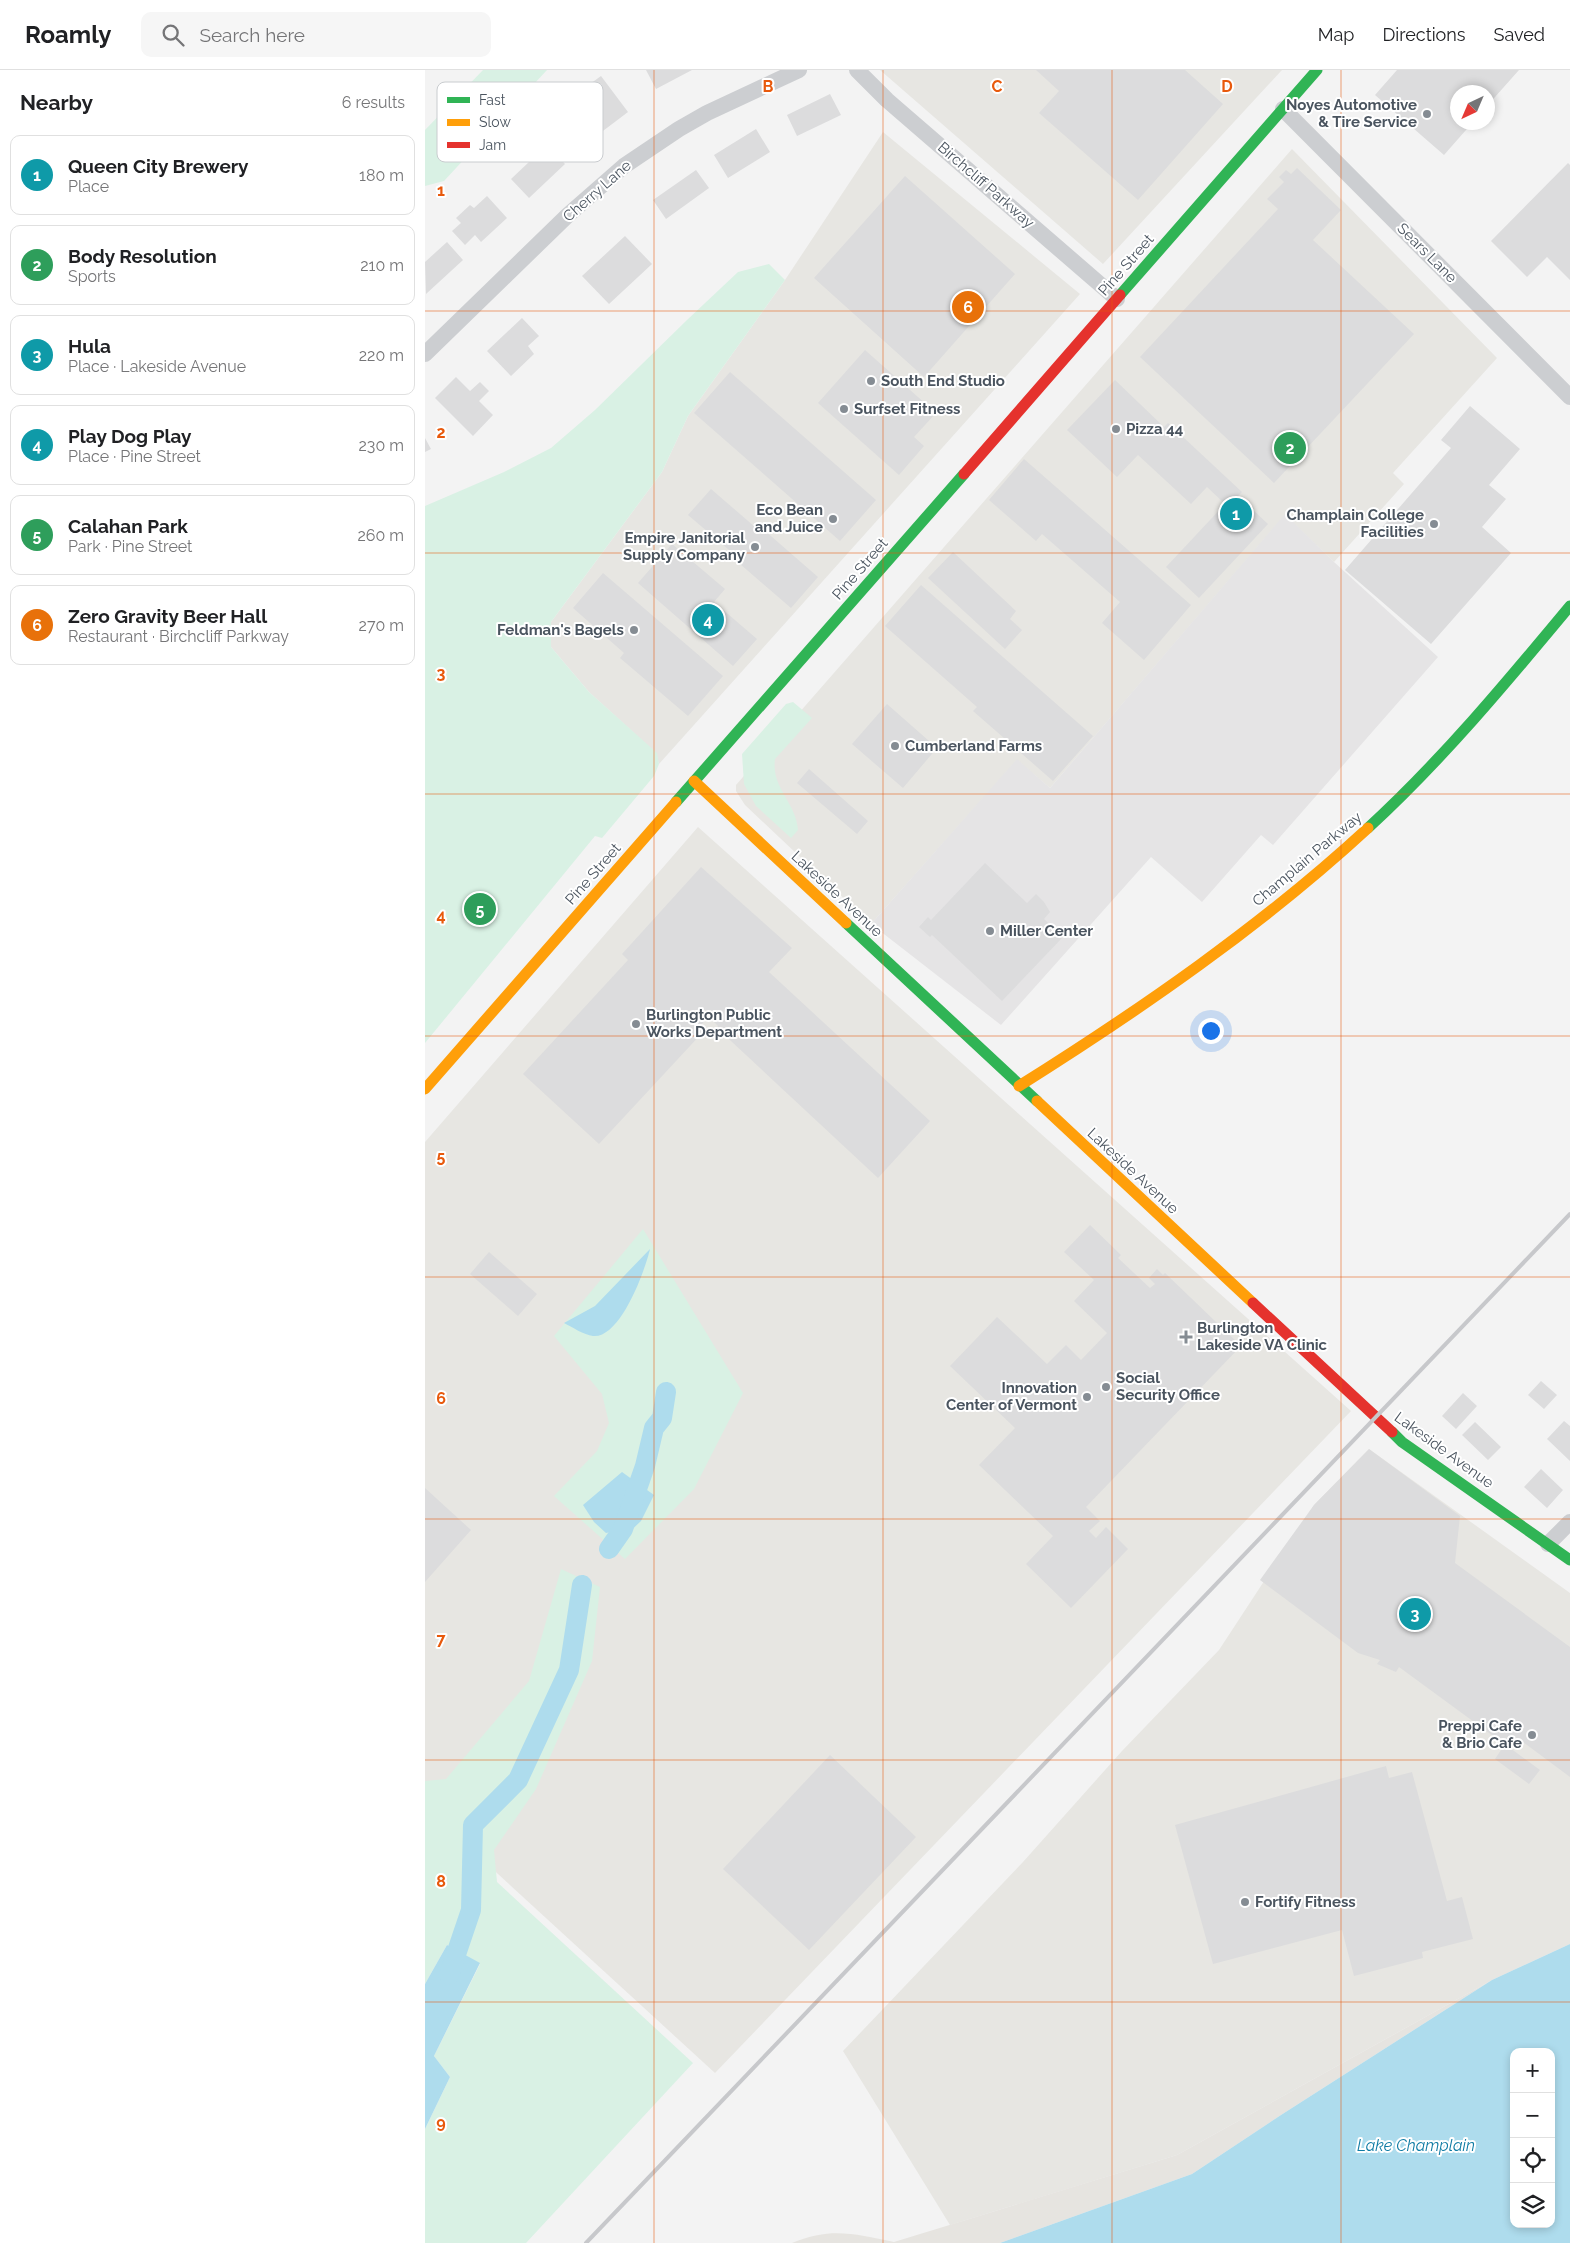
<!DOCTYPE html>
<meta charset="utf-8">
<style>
body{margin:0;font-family:Raleway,sans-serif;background:#f6f6f6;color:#202124}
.controls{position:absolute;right:15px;bottom:15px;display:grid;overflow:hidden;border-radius:10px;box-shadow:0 2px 8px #0003}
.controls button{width:45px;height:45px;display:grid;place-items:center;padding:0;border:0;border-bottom:1px solid #e0e0e0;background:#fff;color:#202124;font:25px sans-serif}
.compass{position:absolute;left:1025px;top:15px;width:45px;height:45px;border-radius:50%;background:#fff;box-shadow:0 2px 8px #0003;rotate:224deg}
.you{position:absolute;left:785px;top:960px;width:18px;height:18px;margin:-12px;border:4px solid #fff;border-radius:50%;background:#1a73e8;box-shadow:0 0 0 8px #1a73e833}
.badge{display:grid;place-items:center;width:32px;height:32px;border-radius:50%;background:#db2777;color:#fff;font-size:16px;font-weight:700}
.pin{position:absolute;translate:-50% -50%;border:2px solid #fff;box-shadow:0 1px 5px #0006}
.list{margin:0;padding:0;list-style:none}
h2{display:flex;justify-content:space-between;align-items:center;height:65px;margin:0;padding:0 20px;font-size:21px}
h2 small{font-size:16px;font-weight:400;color:#757577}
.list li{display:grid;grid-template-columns:32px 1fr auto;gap:15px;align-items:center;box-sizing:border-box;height:80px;margin:0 10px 10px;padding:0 10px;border:1px solid #e0e0e0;border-radius:10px}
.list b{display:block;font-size:19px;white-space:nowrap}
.list p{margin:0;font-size:16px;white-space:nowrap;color:#757577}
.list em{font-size:16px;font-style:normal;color:#757577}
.icon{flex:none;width:28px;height:28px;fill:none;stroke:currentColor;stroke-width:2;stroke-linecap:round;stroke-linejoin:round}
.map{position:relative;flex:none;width:1145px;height:2173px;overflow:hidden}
header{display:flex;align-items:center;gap:30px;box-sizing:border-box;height:70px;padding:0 25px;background:#fff;border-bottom:1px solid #e0e0e0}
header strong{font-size:24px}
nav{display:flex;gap:28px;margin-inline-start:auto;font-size:18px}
.search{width:350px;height:45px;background:#f6f6f6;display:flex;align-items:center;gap:12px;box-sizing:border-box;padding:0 18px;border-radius:10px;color:#757577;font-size:19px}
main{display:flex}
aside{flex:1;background:#fff}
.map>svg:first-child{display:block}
.commercial{fill:#e7e6e2}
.education{fill:#e5e4e5}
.green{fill:#d9f1e4}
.sand{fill:#e6e4e0}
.water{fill:#aedced;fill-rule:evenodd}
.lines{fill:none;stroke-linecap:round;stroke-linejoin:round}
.canal{stroke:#aedced;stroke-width:20}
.building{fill:#dcdcdd}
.street{stroke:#ccced1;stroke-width:16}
.fast{stroke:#30b455;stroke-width:11}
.slow{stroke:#ff9f0a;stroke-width:11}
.jam{stroke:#e5322d;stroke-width:11}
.rail{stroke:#c7c8cb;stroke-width:4}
.grid{fill:none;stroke:#e8590c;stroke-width:1;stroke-opacity:0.55}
.poi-dot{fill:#858c93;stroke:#fff;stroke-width:2}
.labels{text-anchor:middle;stroke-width:4;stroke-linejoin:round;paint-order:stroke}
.poi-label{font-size:15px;font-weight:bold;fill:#4a545f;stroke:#fff;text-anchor:start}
.street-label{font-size:15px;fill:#4a545f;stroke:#fff}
.water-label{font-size:16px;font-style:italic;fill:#0f7ba4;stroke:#fff}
.key{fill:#fff;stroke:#c9cccf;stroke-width:1}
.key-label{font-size:14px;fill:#4a545f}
.grid-label{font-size:16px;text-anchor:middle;font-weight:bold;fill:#e8590c;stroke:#fff;stroke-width:4;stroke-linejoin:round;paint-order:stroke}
</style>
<header>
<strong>Roamly</strong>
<div class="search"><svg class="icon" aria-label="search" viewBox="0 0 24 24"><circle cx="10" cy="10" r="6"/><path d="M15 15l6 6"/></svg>Search here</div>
<nav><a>Map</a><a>Directions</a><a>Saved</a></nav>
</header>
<main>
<aside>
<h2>Nearby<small>6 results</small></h2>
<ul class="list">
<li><span class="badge" style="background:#0f9aa8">1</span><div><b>Queen City Brewery</b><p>Place</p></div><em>180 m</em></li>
<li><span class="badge" style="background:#2e9e5b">2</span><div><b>Body Resolution</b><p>Sports</p></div><em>210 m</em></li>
<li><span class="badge" style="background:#0f9aa8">3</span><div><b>Hula</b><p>Place · Lakeside Avenue</p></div><em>220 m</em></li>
<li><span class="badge" style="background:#0f9aa8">4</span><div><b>Play Dog Play</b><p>Place · Pine Street</p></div><em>230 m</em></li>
<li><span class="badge" style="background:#2e9e5b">5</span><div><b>Calahan Park</b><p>Park · Pine Street</p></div><em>260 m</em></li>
<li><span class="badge" style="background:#e8710a">6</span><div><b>Zero Gravity Beer Hall</b><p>Restaurant · Birchcliff Parkway</p></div><em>270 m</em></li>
</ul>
</aside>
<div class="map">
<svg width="1145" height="2173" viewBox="0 0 1145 2173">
<rect width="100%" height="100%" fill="#f3f3f3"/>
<path class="commercial" d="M 455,0 L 857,0 L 678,194 Z
M 458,62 L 655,224 L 234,694 L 231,683 L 164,622 L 126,577 L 126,552 L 237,402 L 263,346 L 360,210 Z
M 867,79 L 1072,288 L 968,403 L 979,414 L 909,492 L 860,445 L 625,718 L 592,690 L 446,854 L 320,735 L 311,721 L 311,715 Z
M 273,757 L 926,1341 L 290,2003 L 0,1737 L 0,1072 Z
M 944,1379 L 1145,1523 L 1145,1874 L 1067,1910 L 752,2085 L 525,2155 L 418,1981 L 598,1792 L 697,1681 L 794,1580 L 889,1435 Z"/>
<path class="education" d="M 860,444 L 909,492 L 1013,587 L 848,775 L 836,765 L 777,832 L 726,787 L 576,955 L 446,854 L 592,689 L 625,718 Z"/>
<path class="green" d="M 58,0 L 122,0 L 19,111 L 0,116 L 0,60 Z
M 344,194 L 360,210 L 263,346 L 237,402 L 126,552 L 126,577 L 164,622 L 232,683 L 234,694 L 229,706 L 177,768 L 170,766 L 0,973 L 0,436 L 79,402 L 126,378 L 170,340 L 262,250 L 313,202 Z
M 368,632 L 387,648 L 350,689 C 346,718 371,732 373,760 L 366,768 L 331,736 L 319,714 L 317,684 L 361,634 Z
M 218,1159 L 318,1323 L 269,1419 L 200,1489 L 129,1426 L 172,1381 L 184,1353 L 177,1324 L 129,1266 Z
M 136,1499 L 175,1517 L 167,1591 L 111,1719 L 69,1780 L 72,1812 L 268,1993 L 101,2173 L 0,2173 L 0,2059 L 25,2007 L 9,1986 L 55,1894 L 22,1875 L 0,1914 L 0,1711 L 21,1709 L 104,1611 Z"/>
<path class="sand" d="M 1067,1910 L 856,2045 L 767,2104 L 575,2173 L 367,2173 C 406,2157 430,2164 469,2172 L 752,2085 Z"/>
<path class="water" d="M 225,1179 C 220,1201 195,1269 168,1266 C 159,1265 147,1257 139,1253 L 170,1236 Z
M 197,1402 L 229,1425 L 216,1451 L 198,1468 L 190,1461 L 181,1463 L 169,1452 L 158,1435 Z
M 1145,1874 L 1145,2173 L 575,2173 L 767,2104 L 856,2045 L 1067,1910 ZM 1089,1982 L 1126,1982 L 1126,2154 L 1089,2154 Z
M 22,1875 L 55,1893 L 9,1986 L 25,2007 L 0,2059 L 0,1914 Z"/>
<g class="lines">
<path class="canal" d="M 184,1479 L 198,1459 L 220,1396 L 229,1358 L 237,1348 L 241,1322
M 24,1905 L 46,1840 L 48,1755 L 93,1710 L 144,1600 L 157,1515"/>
</g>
<path class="building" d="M 221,0 L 267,0 L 231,19 Z
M 611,0 L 760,0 L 798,34 L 713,130 L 614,43 L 634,21 Z
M 972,0 L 1094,0 L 1062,36 L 1062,22 L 1032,22 L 1032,52 L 1048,52 L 1019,85 L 950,25 Z
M 176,6 L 203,42 L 166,70 L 152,51 L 171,37 L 158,19 Z
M 405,24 L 416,45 L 372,66 L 362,45 Z
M 331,59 L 345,82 L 303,108 L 289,85 Z
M 122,75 L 140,94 L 104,128 L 86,109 Z
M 1143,93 L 1145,95 L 1145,210 L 1122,187 L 1102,207 L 1066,171 Z
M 872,98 L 916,140 L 888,170 L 989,264 L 849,413 L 715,287 L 853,139 L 842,129 L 859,112 L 854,107 L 861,100 L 866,104 Z
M 271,100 L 284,118 L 241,149 L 228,130 Z
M 480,106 L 590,204 L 499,307 L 389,208 Z
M 62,126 L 82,148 L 56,172 L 50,165 L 40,175 L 27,161 L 36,153 L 31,148 L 45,135 L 49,138 Z
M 200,166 L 227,194 L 184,234 L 157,206 Z
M 22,172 L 38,190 L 1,224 L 0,192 Z
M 97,248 L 114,266 L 103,276 L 109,284 L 86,306 L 62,281 Z
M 440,280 L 511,343 L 489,367 L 499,376 L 474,405 L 393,333 Z
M 305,302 L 451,430 L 415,471 L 269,343 Z
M 31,307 L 45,321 L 55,312 L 64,321 L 54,331 L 68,345 L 48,366 L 10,328 Z
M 690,310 L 739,357 L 743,353 L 817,422 L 813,426 L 843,454 L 774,528 L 741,497 L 800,434 L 782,417 L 766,434 L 713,385 L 692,407 L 642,360 Z
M 1045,336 L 1095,379 L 1064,415 L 1081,429 L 1057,457 L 1086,483 L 1006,574 L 920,500 L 1026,378 L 1016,370 Z
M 0,368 L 6,379 L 0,382 Z
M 599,389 L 766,535 L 719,590 L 677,553 L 695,532 L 617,464 L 611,471 L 564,430 Z
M 286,419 L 337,463 L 339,460 L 393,507 L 366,538 L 315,494 L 317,491 L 263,445 Z
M 247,474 L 300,519 L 289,532 L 332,569 L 308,596 L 213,513 Z
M 528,482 L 591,541 L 585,549 L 597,560 L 580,579 L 503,508 Z
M 178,503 L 298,606 L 263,646 L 195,588 L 199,583 L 148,538 Z
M 496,515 L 668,666 L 628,711 L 548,641 L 552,637 L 460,556 Z
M 462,634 L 512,678 L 478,718 L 427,674 Z
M 384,699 L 443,751 L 432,764 L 372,713 Z
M 560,793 L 602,833 L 611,824 L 619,832 L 625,842 L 619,849 L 638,867 L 577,931 L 507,865 L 505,867 L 494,857 L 503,847 L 506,850 Z
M 276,797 L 367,878 L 344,902 L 505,1051 L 453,1108 L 292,958 L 293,956 L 288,951 L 280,950 L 275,957 L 278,962 L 174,1074 L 98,1004 L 203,890 L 197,884 Z
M 665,1155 L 696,1185 L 693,1188 L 725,1218 L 730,1214 L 724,1208 L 732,1199 L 738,1205 L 740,1203 L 816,1276 L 661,1437 L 675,1451 L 664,1461 L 671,1468 L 681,1457 L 703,1479 L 646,1538 L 601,1494 L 628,1466 L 554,1395 L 590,1358 L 525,1296 L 572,1247 L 622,1294 L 641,1275 L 656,1290 L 682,1263 L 649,1231 L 669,1210 L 639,1182 Z
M 64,1182 L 112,1224 L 93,1246 L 45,1204 Z
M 1116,1311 L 1132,1325 L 1119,1339 L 1103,1325 Z
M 1038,1323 L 1052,1336 L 1031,1359 L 1017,1346 Z
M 1139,1351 L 1145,1356 L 1145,1391 L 1122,1369 Z
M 1050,1352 L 1076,1377 L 1063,1390 L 1037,1365 Z
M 944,1379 L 1035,1446 L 1030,1493 L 1145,1577 L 1145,1707 L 1094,1669 L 1085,1678 L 1115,1700 L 1104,1714 L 1070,1689 L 1076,1680 L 1071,1676 L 1075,1671 L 974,1597 L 971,1602 L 952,1594 L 955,1590 L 933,1583 L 835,1510 L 889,1435 Z
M 1116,1399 L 1138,1420 L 1122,1438 L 1099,1417 Z
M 0,1418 L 46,1460 L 0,1512 Z
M 405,1685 L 491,1767 L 384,1880 L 298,1799 Z
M 961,1696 L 964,1708 L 987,1702 L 1022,1831 L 1037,1827 L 1048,1869 L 997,1882 L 998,1888 L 929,1906 L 917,1860 L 788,1894 L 750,1755 Z"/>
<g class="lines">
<path class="street" d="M 432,0 L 462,30 L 692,229
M 858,39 L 1145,327
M 0,284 L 143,145 L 199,96 L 254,59 L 282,43 L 374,0
M 1123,1474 L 1145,1452"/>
<path class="fast" d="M 695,225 L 892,0
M 251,732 L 539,404
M 943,758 C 1017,690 1081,613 1145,536
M 421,853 L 612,1031
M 967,1362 L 977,1372 L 1145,1490"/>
<path class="slow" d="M 269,711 L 421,853
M 594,1016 C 715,940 838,855 943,758
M 0,1019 L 251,732
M 612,1031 L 828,1233"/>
<path class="jam" d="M 539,404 L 695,225
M 828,1233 L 967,1362"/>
<path class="rail" d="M 161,2173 L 1145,1144"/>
</g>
<path class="grid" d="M 229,0 L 229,2173M 458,0 L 458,2173M 687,0 L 687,2173M 916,0 L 916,2173M 0,241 L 1145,241M 0,483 L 1145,483M 0,724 L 1145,724M 0,966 L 1145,966M 0,1207 L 1145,1207M 0,1449 L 1145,1449M 0,1690 L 1145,1690M 0,1932 L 1145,1932"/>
<g class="poi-dot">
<circle cx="1002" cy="44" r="5"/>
<circle cx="446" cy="311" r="5"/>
<circle cx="419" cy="339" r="5"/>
<circle cx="691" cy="359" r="5"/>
<circle cx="408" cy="449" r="5"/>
<circle cx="1009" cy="454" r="5"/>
<circle cx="330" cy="477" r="5"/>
<circle cx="209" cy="560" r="5"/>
<circle cx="470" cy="676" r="5"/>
<circle cx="565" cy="861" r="5"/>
<circle cx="211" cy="954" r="5"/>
<path d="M758.5 1259.5h5v5h5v5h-5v5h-5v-5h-5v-5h5z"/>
<circle cx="681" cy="1317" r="5"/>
<circle cx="662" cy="1327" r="5"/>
<circle cx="1107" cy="1665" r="5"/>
<circle cx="820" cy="1832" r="5"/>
</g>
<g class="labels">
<g class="poi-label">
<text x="992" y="40" text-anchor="end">Noyes Automotive<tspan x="992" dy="17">&amp; Tire Service</tspan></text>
<text x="456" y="316">South End Studio</text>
<text x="429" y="344">Surfset Fitness</text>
<text x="701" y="364">Pizza 44</text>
<text x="398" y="445" text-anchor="end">Eco Bean<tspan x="398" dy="17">and Juice</tspan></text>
<text x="999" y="450" text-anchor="end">Champlain College<tspan x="999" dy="17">Facilities</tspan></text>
<text x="320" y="473" text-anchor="end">Empire Janitorial<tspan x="320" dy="17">Supply Company</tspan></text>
<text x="199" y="565" text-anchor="end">Feldman's Bagels</text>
<text x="480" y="681">Cumberland Farms</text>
<text x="575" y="866">Miller Center</text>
<text x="221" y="950">Burlington Public<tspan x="221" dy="17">Works Department</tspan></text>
<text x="772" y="1263">Burlington<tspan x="772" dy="17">Lakeside VA Clinic</tspan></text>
<text x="691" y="1313">Social<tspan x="691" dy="17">Security Office</tspan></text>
<text x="652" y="1323" text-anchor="end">Innovation<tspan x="652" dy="17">Center of Vermont</tspan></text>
<text x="1097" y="1661" text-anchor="end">Preppi Cafe<tspan x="1097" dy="17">&amp; Brio Cafe</tspan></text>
<text x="830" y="1837">Fortify Fitness</text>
</g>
<g class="street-label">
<text transform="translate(561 115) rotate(41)" y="5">Birchcliff Parkway</text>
<text transform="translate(172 121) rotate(-41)" y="5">Cherry Lane</text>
<text transform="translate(1002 183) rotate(45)" y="5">Sears Lane</text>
<text transform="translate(701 195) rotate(-49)" y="5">Pine Street</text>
<text transform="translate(435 499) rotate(-49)" y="5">Pine Street</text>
<text transform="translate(882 789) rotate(-40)" y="5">Champlain Parkway</text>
<text transform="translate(168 804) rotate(-49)" y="5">Pine Street</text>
<text transform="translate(412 824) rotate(43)" y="5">Lakeside Avenue</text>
<text transform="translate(708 1101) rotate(43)" y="5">Lakeside Avenue</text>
<text transform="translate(1019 1380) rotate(36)" y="5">Lakeside Avenue</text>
</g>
<g class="water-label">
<text x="991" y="2081">Lake Champlain</text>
</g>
</g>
<rect x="12" y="12" width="166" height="80" rx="8" class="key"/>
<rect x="22" y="27" width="23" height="6" fill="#30b455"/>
<rect x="22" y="49" width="23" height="7" fill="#ff9f0a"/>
<rect x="22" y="72" width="23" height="6" fill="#e5322d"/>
<g class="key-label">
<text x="54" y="35">Fast</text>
<text x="54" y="57">Slow</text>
<text x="54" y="80">Jam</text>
</g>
<g class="grid-label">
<text x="343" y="22">B</text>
<text x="572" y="22">C</text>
<text x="802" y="22">D</text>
<text x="16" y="126">1</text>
<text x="16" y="368">2</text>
<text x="16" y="609">3</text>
<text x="16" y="851">4</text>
<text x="16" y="1092">5</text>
<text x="16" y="1334">6</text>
<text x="16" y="1575">7</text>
<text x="16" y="1817">8</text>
<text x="16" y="2058">9</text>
</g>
</svg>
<div class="controls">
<button>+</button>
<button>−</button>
<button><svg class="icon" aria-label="locate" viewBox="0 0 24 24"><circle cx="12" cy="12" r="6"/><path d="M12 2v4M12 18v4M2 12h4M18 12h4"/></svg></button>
<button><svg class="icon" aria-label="layers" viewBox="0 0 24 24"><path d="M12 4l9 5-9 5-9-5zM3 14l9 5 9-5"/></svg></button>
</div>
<svg class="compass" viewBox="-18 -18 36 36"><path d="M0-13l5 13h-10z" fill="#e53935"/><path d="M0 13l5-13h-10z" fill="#757577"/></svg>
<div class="you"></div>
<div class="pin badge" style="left:811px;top:444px;background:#0f9aa8">1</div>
<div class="pin badge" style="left:865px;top:378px;background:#2e9e5b">2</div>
<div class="pin badge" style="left:990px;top:1544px;background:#0f9aa8">3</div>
<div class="pin badge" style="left:283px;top:550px;background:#0f9aa8">4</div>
<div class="pin badge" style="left:55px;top:839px;background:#2e9e5b">5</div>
<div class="pin badge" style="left:543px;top:237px;background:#e8710a">6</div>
</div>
</main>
